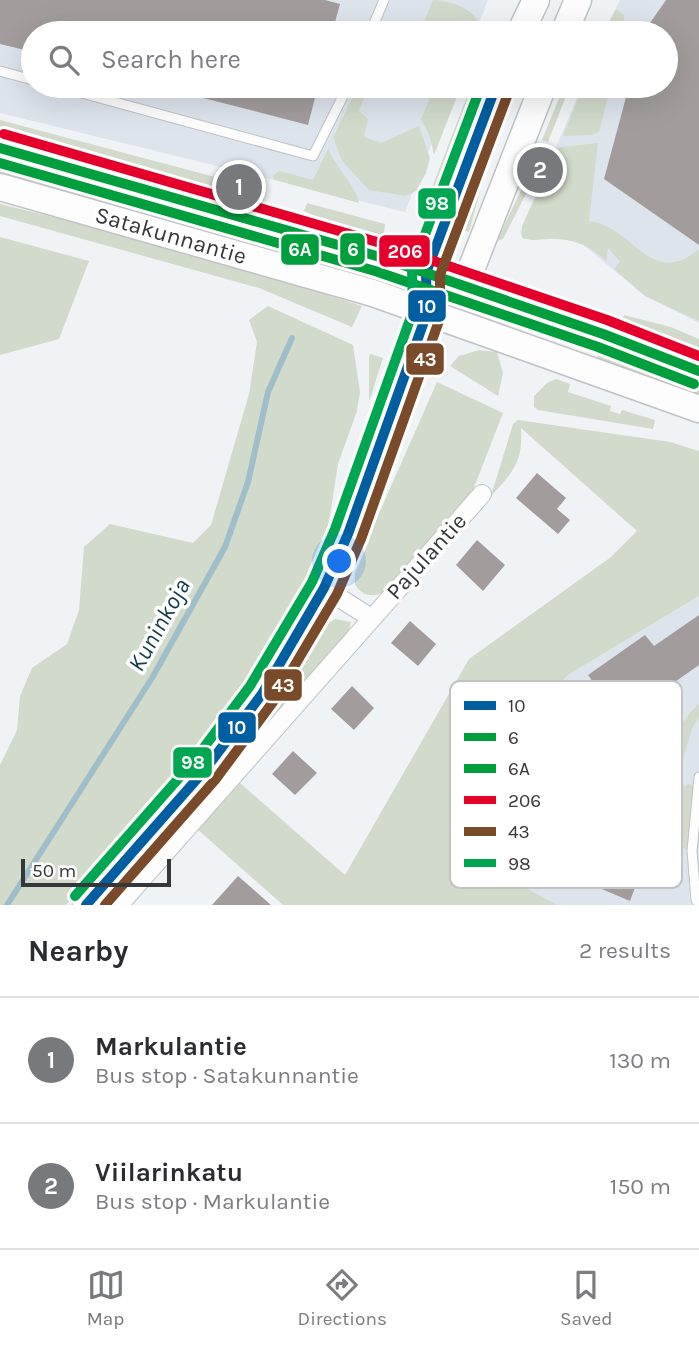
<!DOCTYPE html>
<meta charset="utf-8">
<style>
body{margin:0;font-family:Karla,sans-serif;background:#f7f7f7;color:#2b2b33}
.scale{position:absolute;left:21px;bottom:18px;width:150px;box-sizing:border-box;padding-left:7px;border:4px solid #36373a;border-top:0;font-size:19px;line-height:24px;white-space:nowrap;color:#36373a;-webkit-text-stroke:5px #fff;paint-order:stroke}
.you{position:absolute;left:340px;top:562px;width:24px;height:24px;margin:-18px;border:5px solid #fff;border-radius:50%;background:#1a73e8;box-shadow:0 0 0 10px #1a73e833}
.badge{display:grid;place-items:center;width:46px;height:46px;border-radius:50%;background:#77797c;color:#fff;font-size:23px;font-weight:700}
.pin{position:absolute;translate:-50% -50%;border:4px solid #fff;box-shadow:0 2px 7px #0006}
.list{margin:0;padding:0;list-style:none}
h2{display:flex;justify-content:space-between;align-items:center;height:91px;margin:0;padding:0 28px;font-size:30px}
h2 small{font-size:23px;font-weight:400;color:#7c7c81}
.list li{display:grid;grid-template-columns:46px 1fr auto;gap:21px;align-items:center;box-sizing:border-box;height:126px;padding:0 28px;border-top:2px solid #e1e1e2}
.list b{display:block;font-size:26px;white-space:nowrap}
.list p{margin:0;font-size:23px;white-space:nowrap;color:#7c7c81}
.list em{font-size:23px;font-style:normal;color:#7c7c81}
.icon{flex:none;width:38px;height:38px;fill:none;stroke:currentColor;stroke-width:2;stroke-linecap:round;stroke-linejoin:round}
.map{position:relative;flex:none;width:699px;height:905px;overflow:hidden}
.search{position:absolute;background:#fff;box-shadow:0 7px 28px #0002;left:21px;right:21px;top:21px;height:77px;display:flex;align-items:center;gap:18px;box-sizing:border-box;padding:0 24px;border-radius:38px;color:#7c7c81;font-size:26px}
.sheet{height:343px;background:#fff}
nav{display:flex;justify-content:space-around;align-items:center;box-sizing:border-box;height:98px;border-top:2px solid #e1e1e2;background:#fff;font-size:19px;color:#7c7c81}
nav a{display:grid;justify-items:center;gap:4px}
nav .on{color:#77797c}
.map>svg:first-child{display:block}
.built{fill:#dee4ec}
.green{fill:#d1dacb}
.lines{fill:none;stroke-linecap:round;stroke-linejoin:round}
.stream{stroke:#a0beca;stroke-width:6}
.building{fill:#a29d9c}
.lane-casing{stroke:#c0c2c5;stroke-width:11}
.street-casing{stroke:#c0c2c5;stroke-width:20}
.secondary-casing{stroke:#c0c2c5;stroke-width:29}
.lane{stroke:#fdfdfe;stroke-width:9}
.street{stroke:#fdfdfe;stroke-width:18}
.secondary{stroke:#fdfdfe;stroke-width:26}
.bus-1-casing{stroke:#fff;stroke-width:16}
.bus-2-casing{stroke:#fff;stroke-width:16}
.bus-3-casing{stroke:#fff;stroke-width:16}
.bus-4-casing{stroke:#fff;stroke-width:16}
.bus-5-casing{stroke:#fff;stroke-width:16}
.bus-6-casing{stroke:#fff;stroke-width:16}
.bus-1{stroke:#005ea1;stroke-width:10}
.bus-2{stroke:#009e3d;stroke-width:10}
.bus-3{stroke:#009e3d;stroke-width:10}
.bus-4{stroke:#e4002b;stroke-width:10}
.bus-5{stroke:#7a4b2a;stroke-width:10}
.bus-6{stroke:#00a651;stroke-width:10}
.labels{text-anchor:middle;stroke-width:7;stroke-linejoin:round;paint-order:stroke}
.street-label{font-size:23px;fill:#36373a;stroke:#fff}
.water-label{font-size:24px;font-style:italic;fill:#123a46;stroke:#fff}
.key{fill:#fff;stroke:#c3c3c4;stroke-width:2}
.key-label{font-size:19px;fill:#36373a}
.line-badge{stroke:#fff;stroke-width:2.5}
.badge-label{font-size:19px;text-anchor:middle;font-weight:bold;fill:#fff}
</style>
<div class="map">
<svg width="699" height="905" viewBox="0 0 699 905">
<rect width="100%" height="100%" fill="#f0f3f6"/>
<path class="built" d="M 0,0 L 488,0 L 475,33 L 33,33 L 33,86 L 454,86 L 405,212 L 0,113 Z
M 620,0 L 699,0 L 699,323 L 645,296 L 581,243 L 565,239 L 523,239 L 520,232 L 582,86 L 666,86 L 666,33 L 604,33 Z
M 699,596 L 699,905 L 514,905 L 490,840 L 495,784 L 519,724 L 568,675 Z"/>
<path class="green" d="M 433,0 C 451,0 483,12 481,33 C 462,33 437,38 424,22 Z
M 616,9 L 624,15 L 624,33 L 603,33 Z
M 358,86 L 369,86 L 359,111 L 368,119 L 364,137 L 381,143 L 419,126 L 430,158 L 426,173 L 416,191 L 405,196 L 369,190 L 342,161 L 333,137 Z
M 435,86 L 461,86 L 434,155 L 430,137 L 421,119 Z
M 471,86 L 478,86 L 427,212 L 423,211 Z
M 514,86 L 519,86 L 487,166 L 469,232 L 458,228 Z
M 564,86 L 570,86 L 548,142 L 542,140 Z
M 583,86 L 611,86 L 599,132 L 591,135 L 563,136 Z
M 0,120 L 230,181 L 228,189 L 184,185 L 0,136 Z
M 598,143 L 589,221 C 634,226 650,290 699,249 L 699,321 L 645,296 L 614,269 L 620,262 L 608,248 L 606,261 C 589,245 573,238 549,239 C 539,239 530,242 522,237 L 522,226 L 543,181 L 550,183 L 557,167 L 550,165 L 556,150 L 561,147 Z
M 328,149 C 335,165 357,188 359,203 L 275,180 L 273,176 L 279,171 L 313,180 Z
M 0,161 L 234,224 L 233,231 L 0,178 Z
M 525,182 L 531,184 L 503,239 L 497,241 Z
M 307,203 L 385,224 L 383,240 L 335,225 L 304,211 Z
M 0,204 C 122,233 242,267 362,306 L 352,327 L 259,288 L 0,216 Z
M 0,237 L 89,261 L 59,339 L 0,355 Z
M 268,306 L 353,345 L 360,392 L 357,411 L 338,464 L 326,541 L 305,592 L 214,735 L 66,905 L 0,905 L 0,765 L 17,730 L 20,696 L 32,668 L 67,644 L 79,610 L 84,547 L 110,524 L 193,543 L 211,525 L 249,394 L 257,342 L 249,320 Z
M 624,315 L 671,327 L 699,339 L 699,350 L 623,319 Z
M 479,350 L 497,352 L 503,373 L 498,396 L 450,366 L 459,356 Z
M 599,353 L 699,384 L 699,397 L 596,360 Z
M 370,354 L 383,358 L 369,402 L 369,357 Z
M 556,379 L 570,384 L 568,392 L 611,406 L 610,411 L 620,414 L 622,410 L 655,420 L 653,429 L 538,410 L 534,407 L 534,396 L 547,383 Z
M 437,382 L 503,413 L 473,490 L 384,592 C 373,598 361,596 355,584 L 355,568 Z
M 518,420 L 670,442 L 699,451 L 699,596 L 568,675 L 519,724 L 495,784 L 490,840 L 524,887 L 557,905 L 283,905 L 197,829 L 239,782 L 345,875 L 469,659 L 611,557 L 637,531 L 521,428 C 523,462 514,471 491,496 L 513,424 Z
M 335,619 L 351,622 L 348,634 L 114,905 L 105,905 L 262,722 L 325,625 Z
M 699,704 L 699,718 L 693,726 L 676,781 L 670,784 C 673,754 674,724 699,704 Z
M 688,784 L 696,787 L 692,851 L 658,839 L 670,813 L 663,809 L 668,797 Z"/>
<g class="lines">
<path class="stream" d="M 7,905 L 152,678 L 225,547 L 248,482 L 268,392 L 292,338"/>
</g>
<path class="building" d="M 0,0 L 325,0 L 340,4 L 332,33 L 33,33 L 33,52 L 0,44 Z
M 666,0 L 699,0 L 699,245 L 604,179 L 629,86 L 666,86 L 666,33 L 643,33 Z
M 177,86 L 318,86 L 308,125 L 176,91 Z
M 537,473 L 566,498 L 557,509 L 570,520 L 558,534 L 516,498 Z
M 477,540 L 505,565 L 483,591 L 456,565 Z
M 699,615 L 699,665 L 642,705 L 620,824 L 682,849 L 668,885 L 640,874 L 630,901 L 564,873 L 560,881 L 540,871 L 546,859 L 527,851 L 537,826 L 541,827 L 546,815 L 564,822 L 583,710 L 590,711 L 595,685 L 588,675 L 645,635 L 654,646 Z
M 410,621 L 436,644 L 418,666 L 391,643 Z
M 352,686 L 374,708 L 354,730 L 331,709 Z
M 293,751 L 317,773 L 295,795 L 272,774 Z
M 238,876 L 271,905 L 212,905 Z"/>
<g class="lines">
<defs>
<path id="lane" d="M 370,33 L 384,0
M 0,71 L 33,80
M 56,86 L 313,156 L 348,86
M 699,777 L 692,851 L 696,900 L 699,904"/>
<path id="street" d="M 324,588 L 371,618
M 119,905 L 482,494"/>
<path id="secondary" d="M 520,33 L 536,0
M 564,33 L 578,0
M 0,148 C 170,194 339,241 504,299 C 570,323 636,343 699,371
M 0,187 L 373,293 L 699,409
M 465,285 L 543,86
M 86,905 L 204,771 L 262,694 L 324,588 L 348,534 L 427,313 L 426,273 L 496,86"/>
</defs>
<use href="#lane" class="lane-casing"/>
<use href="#street" class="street-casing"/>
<use href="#secondary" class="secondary-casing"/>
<use href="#lane" class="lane"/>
<use href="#street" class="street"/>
<use href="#secondary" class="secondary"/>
<defs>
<path id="bus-1" d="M 86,905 L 204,771 L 262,694 L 324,588 L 348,534 L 427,313 L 426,273 L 496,86"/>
<path id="bus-2" d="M 0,148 L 380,257 L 603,334 L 699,371"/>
<path id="bus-3" d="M 0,163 L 375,271 L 598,347 L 694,384"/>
<path id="bus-4" d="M 4,134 L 384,244 L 607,320 L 699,356"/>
<path id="bus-5" d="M 105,905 L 215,780 L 273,702 L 337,594 L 361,539 L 440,318 L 440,275 L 509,91"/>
<path id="bus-6" d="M 75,896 L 193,762 L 250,686 L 312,582 L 335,529 L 413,311 L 412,269 L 481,86"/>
</defs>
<use href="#bus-1" class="bus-1-casing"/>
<use href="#bus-2" class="bus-2-casing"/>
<use href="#bus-3" class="bus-3-casing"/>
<use href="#bus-4" class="bus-4-casing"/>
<use href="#bus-5" class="bus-5-casing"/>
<use href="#bus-6" class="bus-6-casing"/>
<use href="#bus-1" class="bus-1"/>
<use href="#bus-2" class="bus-2"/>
<use href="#bus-3" class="bus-3"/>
<use href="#bus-4" class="bus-4"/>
<use href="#bus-5" class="bus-5"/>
<use href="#bus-6" class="bus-6"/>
</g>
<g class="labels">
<g class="street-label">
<text transform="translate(171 235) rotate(16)" y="8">Satakunnantie</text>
<text transform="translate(426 556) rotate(-48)" y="8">Pajulantie</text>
</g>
<g class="water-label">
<text transform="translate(159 625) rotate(-61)" y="8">Kuninkoja</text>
</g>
</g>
<rect x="450" y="681" width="232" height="207" rx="10" class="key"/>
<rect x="464" y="701" width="32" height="9" fill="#005ea1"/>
<rect x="464" y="733" width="32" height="8" fill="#009e3d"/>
<rect x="464" y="764" width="32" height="9" fill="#009e3d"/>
<rect x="464" y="796" width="32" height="8" fill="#e4002b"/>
<rect x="464" y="827" width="32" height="9" fill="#7a4b2a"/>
<rect x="464" y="859" width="32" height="8" fill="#00a651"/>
<g class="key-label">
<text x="508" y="712">10</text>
<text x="508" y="744">6</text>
<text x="508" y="775">6A</text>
<text x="508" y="807">206</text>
<text x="508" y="838">43</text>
<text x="508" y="870">98</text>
</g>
<g class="line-badge">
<rect x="417" y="187" width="40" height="33" rx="7" fill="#00a651"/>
<rect x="339" y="232" width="27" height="34" rx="7" fill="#009e3d"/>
<rect x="280" y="233" width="40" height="33" rx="7" fill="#009e3d"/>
<rect x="378" y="234" width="53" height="34" rx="7" fill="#e4002b"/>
<rect x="407" y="289" width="40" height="34" rx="7" fill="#005ea1"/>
<rect x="405" y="342" width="40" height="34" rx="7" fill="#7a4b2a"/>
<rect x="263" y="668" width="40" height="34" rx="7" fill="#7a4b2a"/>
<rect x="217" y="711" width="40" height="33" rx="7" fill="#005ea1"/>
<rect x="172" y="746" width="41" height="33" rx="7" fill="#00a651"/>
</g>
<g class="badge-label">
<text x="437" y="210">98</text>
<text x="353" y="256">6</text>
<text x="300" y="256">6A</text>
<text x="405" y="258">206</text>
<text x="427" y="313">10</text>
<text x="425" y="366">43</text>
<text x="283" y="692">43</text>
<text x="237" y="734">10</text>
<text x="193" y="769">98</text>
</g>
</svg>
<div class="scale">50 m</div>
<div class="you"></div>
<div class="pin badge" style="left:239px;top:187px">1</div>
<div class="pin badge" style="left:540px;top:170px">2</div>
<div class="search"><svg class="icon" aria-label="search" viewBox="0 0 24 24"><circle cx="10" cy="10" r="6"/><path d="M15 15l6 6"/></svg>Search here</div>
</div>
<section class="sheet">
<h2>Nearby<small>2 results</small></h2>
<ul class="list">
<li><span class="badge">1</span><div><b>Markulantie</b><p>Bus stop · Satakunnantie</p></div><em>130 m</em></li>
<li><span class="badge">2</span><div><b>Viilarinkatu</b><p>Bus stop · Markulantie</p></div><em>150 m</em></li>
</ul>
</section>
<nav>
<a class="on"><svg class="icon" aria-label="map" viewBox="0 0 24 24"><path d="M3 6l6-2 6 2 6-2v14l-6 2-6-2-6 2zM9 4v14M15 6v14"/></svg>Map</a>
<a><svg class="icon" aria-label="directions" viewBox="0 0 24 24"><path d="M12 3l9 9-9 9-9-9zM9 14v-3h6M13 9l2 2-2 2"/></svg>Directions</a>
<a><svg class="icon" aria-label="saved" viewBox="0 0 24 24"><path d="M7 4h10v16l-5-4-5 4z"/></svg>Saved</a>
</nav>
